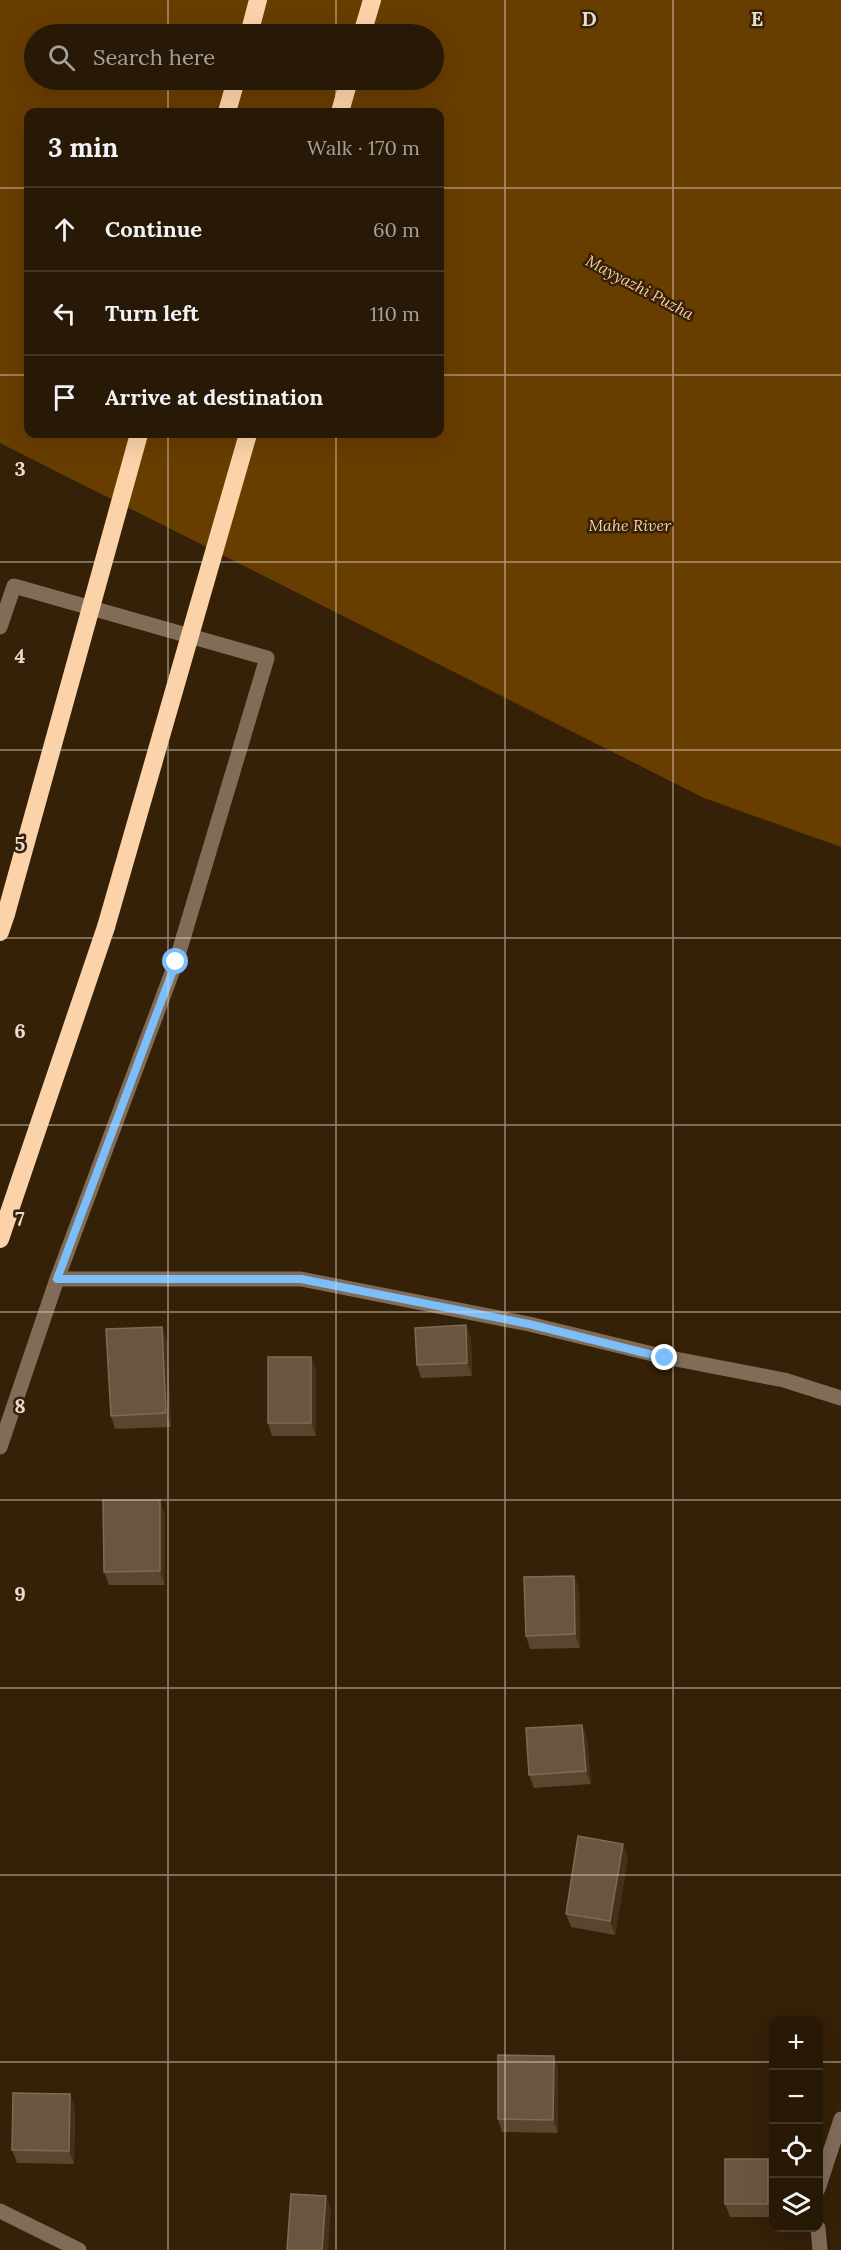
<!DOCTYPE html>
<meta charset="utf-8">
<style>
body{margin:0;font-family:Lora,serif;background:#342514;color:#f1f3f6}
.controls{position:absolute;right:18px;bottom:18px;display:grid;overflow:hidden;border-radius:12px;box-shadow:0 6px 24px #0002}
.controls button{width:54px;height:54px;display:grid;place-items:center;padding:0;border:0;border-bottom:2px solid #443728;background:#281806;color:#f1f3f6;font:30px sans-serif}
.stop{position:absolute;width:18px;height:18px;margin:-14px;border:4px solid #7cbef9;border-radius:50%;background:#fff}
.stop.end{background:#7cbef9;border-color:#fff;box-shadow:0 2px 6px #0008}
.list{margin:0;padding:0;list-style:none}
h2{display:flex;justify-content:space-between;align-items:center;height:78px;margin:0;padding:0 24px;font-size:26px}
h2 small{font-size:20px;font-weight:400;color:#a5a09b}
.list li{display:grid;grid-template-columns:39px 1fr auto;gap:18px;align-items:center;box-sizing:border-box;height:84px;padding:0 24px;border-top:2px solid #443728}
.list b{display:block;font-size:22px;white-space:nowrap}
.list em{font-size:20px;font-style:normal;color:#a5a09b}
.icon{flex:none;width:33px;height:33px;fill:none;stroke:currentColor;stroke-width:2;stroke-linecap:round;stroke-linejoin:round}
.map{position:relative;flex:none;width:841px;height:2250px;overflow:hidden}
.search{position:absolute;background:#281806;box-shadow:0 6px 24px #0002;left:24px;top:24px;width:420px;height:66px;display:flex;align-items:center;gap:15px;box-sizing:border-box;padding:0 21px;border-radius:33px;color:#a5a09b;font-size:22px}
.panel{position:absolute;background:#281806;box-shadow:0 6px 24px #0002;left:24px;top:108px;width:420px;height:330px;border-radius:12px}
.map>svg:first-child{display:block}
.water{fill:#683d00;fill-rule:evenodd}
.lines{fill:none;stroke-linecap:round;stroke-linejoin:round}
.minor{stroke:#816c58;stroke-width:15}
.highway{stroke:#fcd3a9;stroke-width:18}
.highway-bridge{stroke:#fcd3a9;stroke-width:18}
.wall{fill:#5b452f}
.shaded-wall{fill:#453018}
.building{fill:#6a5640;stroke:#7e6b57;stroke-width:1.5}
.route{stroke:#7cbef9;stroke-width:8}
.grid{fill:none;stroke:#eadccf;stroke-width:1.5;stroke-opacity:0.55}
.labels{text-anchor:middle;stroke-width:5;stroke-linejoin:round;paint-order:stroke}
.water-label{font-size:16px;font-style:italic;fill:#f7cda3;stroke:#352008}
.grid-label{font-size:20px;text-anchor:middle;font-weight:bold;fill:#eadccf;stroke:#352008;stroke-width:5;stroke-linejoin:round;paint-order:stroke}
</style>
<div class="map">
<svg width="841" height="2250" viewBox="0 0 841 2250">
<rect width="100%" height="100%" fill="#352008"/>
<path class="water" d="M 0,0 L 841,0 L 841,847 L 704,798 L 0,443 ZM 34,34 L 434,34 L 434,80 L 34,80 ZM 28,112 L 440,112 L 440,434 L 28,434 Z"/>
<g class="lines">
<path class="minor" d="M 0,627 L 14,586 L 267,658 L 176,962 L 57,1279 L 0,1447
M 57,1279 L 301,1279 L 529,1324 L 665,1357 L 784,1380 L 841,1398
M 818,2189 L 841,2119
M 0,2211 L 79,2250
M 818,2228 L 820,2250"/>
<path class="highway" d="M 249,34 L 258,0
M 362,34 L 372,0
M 227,112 L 236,80
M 340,112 L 349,80
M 0,932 L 6,914
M 0,1239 L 106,927"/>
<path class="highway-bridge" d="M 6,914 L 139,434
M 106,927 L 248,434"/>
</g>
<path class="wall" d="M 162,1327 L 167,1340 L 171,1427 L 115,1429 L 111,1416 Z
M 471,1338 L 472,1376 L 421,1378 L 417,1365 Z
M 311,1357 L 316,1370 L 316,1436 L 272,1436 L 268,1423 Z
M 165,1513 L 165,1585 L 109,1585 L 104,1572 Z
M 574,1576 L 579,1589 L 580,1648 L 530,1649 L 526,1636 Z
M 582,1725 L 587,1738 L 591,1784 L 534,1788 L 529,1775 Z
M 628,1857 L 615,1935 L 571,1927 L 566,1914 Z
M 554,2056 L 558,2069 L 558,2133 L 502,2132 L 498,2119 Z
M 75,2107 L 74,2164 L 17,2163 L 12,2150 Z
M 768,2159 L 773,2172 L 773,2217 L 730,2217 L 725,2204 Z"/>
<path class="shaded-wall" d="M 466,1325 L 471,1338 L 472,1376 L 467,1363 Z
M 162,1327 L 167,1340 L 171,1427 L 166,1413 Z
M 311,1357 L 316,1370 L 316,1436 L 311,1423 Z
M 160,1500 L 165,1513 L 165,1585 L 160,1571 Z
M 574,1576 L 579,1589 L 580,1648 L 575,1634 Z
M 582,1725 L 587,1738 L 591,1784 L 586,1771 Z
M 623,1844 L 628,1857 L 615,1935 L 610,1921 Z
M 554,2056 L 558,2069 L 558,2133 L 553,2120 Z
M 70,2094 L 75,2107 L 74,2164 L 69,2151 Z
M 768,2159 L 773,2172 L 773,2217 L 768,2204 Z
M 326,2196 L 331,2209 L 328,2250 L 322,2250 Z"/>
<path class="building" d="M 466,1325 L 467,1363 L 417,1365 L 415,1328 Z
M 162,1327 L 166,1413 L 111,1416 L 106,1329 Z
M 268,1357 L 311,1357 L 311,1423 L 268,1423 Z
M 103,1500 L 160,1500 L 160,1571 L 104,1572 Z
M 574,1576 L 575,1634 L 526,1636 L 524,1577 Z
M 582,1725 L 586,1771 L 529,1775 L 526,1728 Z
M 578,1836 L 623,1844 L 610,1921 L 566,1914 Z
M 498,2055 L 554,2056 L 553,2120 L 498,2119 Z
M 13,2093 L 70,2094 L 69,2151 L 12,2150 Z
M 725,2159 L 768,2159 L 768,2204 L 725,2204 Z
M 291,2194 L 326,2196 L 322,2250 L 287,2250 Z"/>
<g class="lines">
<path class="route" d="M 176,962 L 57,1279 L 301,1279 L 529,1324 L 665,1358"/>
</g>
<path class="grid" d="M 168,0 L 168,34M 336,0 L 336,34M 505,0 L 505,2250M 673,0 L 673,2250M 168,80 L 168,112M 336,80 L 336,112M 0,188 L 28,188M 440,188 L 841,188M 0,375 L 28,375M 440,375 L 841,375M 168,434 L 168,2250M 336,434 L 336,2250M 0,562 L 841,562M 0,750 L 841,750M 0,938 L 841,938M 0,1125 L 841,1125M 0,1312 L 841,1312M 0,1500 L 841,1500M 0,1688 L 841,1688M 0,1875 L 841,1875M 0,2062 L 774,2062M 818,2062 L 841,2062"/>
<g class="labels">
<g class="water-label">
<text transform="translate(640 287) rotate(28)" y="6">Mayyazhi Puzha</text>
<text x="630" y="531">Mahe River</text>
</g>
</g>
<g class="grid-label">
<text x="589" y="26">D</text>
<text x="757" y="26">E</text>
<text x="20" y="476">3</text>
<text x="20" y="663">4</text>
<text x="20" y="851">5</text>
<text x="20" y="1038">6</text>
<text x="20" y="1226">7</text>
<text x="20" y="1413">8</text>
<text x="20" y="1601">9</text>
</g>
</svg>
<div class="controls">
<button>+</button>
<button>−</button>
<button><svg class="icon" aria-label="locate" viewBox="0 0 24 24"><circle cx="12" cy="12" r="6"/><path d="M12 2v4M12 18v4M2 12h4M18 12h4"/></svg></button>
<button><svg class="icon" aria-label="layers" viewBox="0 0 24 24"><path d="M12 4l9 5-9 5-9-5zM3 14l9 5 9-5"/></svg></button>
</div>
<div class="stop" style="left:176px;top:962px"></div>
<div class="stop end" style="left:665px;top:1358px"></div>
<div class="search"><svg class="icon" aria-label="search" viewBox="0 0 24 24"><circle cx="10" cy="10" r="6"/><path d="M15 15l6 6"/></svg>Search here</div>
<section class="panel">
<h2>3 min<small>Walk · 170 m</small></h2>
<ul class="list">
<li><svg class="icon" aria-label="ahead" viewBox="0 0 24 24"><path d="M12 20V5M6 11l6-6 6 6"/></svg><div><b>Continue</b></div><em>60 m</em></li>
<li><svg class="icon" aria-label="left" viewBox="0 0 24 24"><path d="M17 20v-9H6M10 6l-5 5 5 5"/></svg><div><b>Turn left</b></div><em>110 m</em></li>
<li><svg class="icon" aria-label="arrive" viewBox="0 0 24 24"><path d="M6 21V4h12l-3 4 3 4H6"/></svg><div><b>Arrive at destination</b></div></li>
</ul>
</section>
</div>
